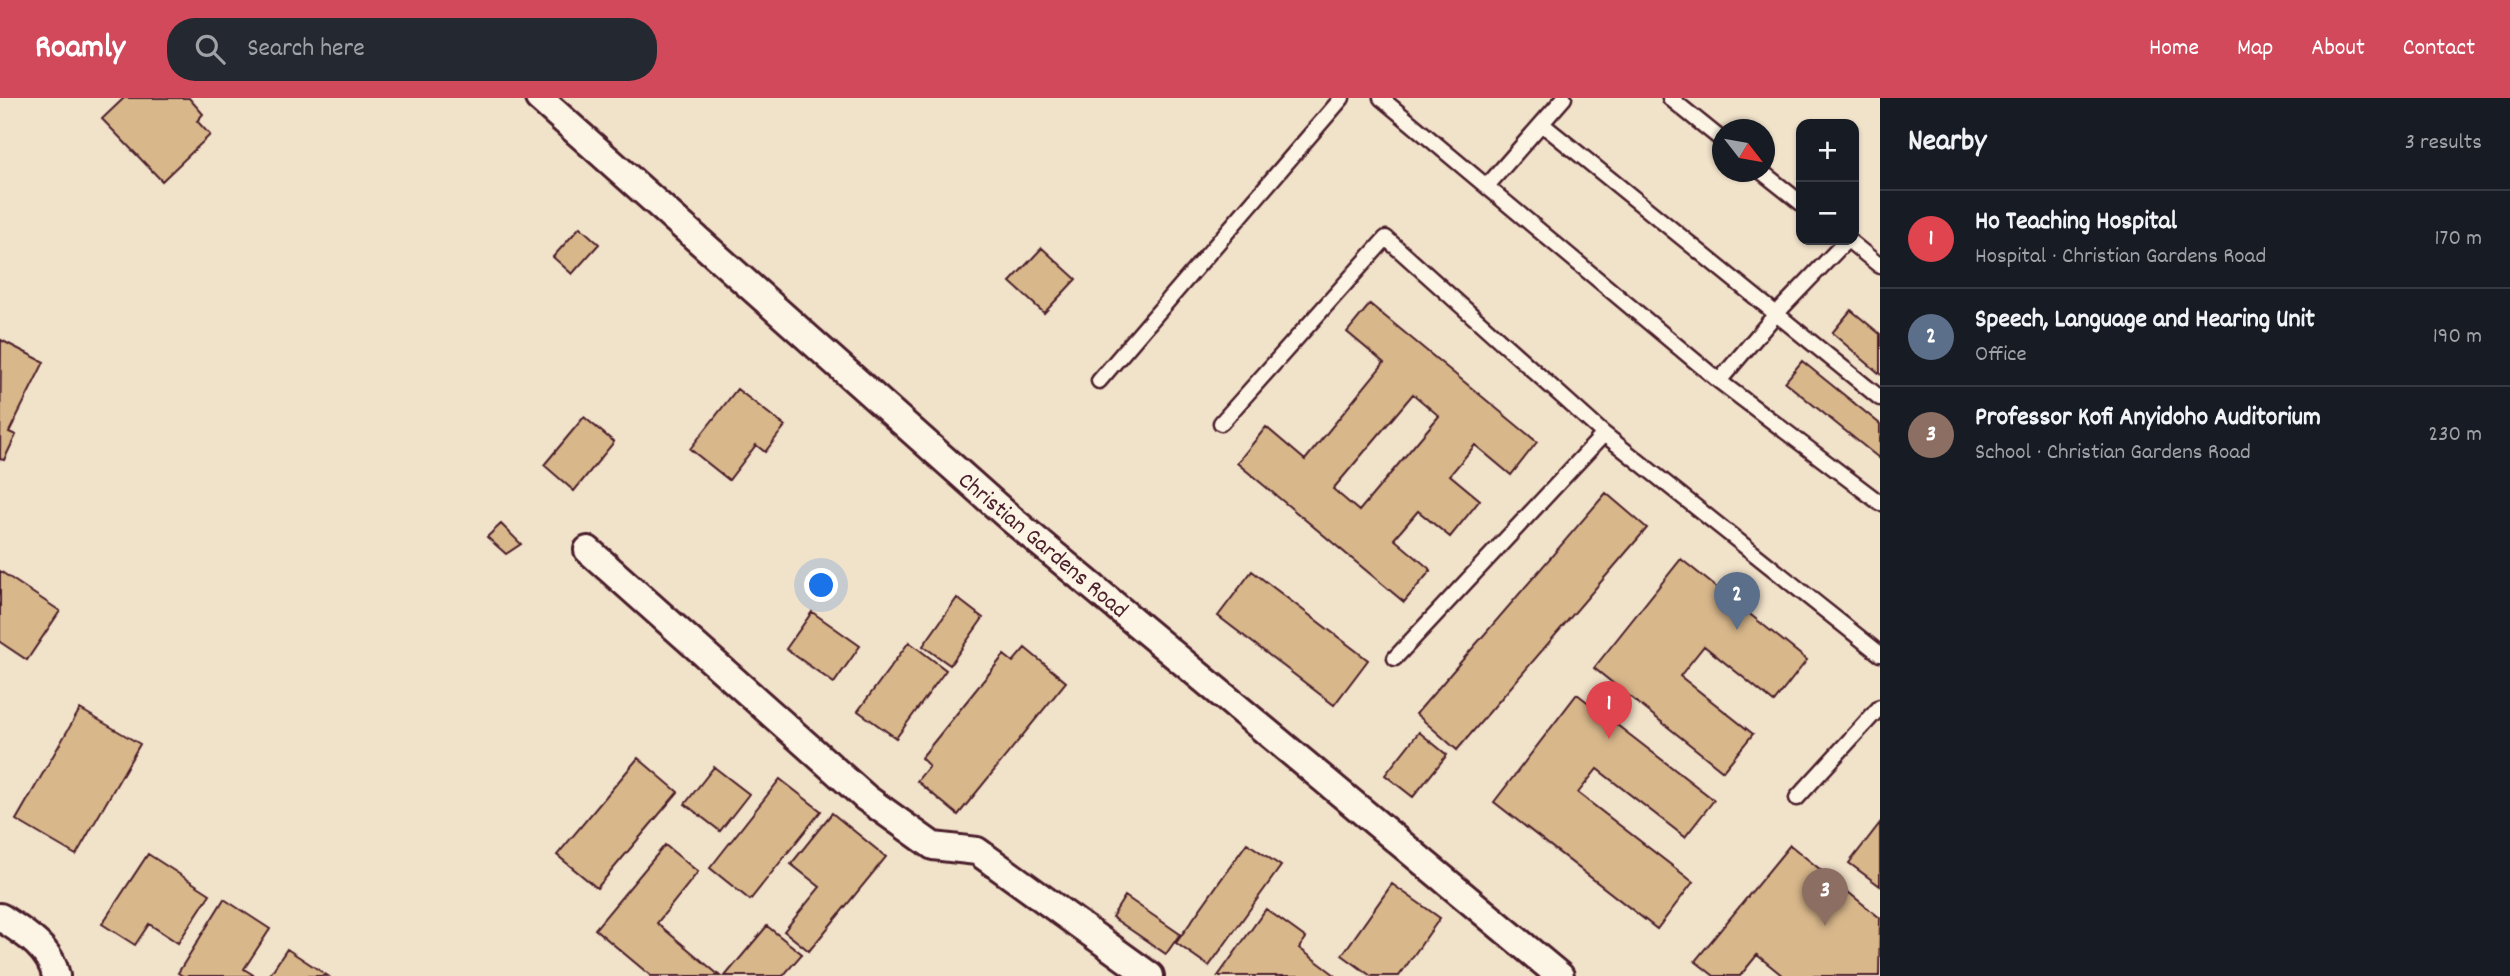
<!DOCTYPE html>
<meta charset="utf-8">
<style>
body{margin:0;font-family:Dekko,sans-serif;background:#242831;color:#f1f3f6}
.controls{position:absolute;right:21px;top:21px;display:grid;overflow:hidden;border-radius:14px;box-shadow:0 2px 5px #0004}
.controls button{width:63px;height:63px;display:grid;place-items:center;padding:0;border:0;border-bottom:2px solid #363941;background:#171b24;color:#f1f3f6;font:35px sans-serif}
.compass{position:absolute;left:1712px;top:21px;width:63px;height:63px;border-radius:50%;background:#171b24;box-shadow:0 2px 5px #0004;rotate:121deg}
.you{position:absolute;left:822px;top:488px;width:24px;height:24px;margin:-18px;border:5px solid #fff;border-radius:50%;background:#1a73e8;box-shadow:0 0 0 10px #1a73e833}
.badge{display:grid;place-items:center;width:46px;height:46px;border-radius:50%;background:#d1495b;color:#fff;font-size:23px;font-weight:700}
.pin{position:absolute;translate:-50% -58px;filter:drop-shadow(0 2px 4px #0008)}
.pin::after{content:'';position:absolute;top:37px;width:24px;height:21px;background:inherit;clip-path:polygon(0 0,100% 0,50% 100%)}
.list{margin:0;padding:0;list-style:none}
h2{display:flex;justify-content:space-between;align-items:center;height:91px;margin:0;padding:0 28px;font-size:30px}
h2 small{font-size:23px;font-weight:400;color:#9ea1a6}
.list li{display:grid;grid-template-columns:46px 1fr auto;gap:21px;align-items:center;box-sizing:border-box;height:98px;padding:0 28px;border-top:2px solid #363941}
.list b{display:block;font-size:26px;white-space:nowrap}
.list p{margin:0;font-size:23px;white-space:nowrap;color:#9ea1a6}
.list em{font-size:23px;font-style:normal;color:#9ea1a6}
.icon{flex:none;width:38px;height:38px;fill:none;stroke:currentColor;stroke-width:2;stroke-linecap:round;stroke-linejoin:round}
.map{position:relative;flex:none;width:1880px;height:878px;overflow:hidden}
header{display:flex;align-items:center;gap:42px;box-sizing:border-box;height:98px;padding:0 35px;background:#d1495b;color:#fff}
header strong{font-size:33px}
nav{display:flex;gap:38px;margin-inline-start:auto;font-size:24px}
.search{width:490px;height:63px;background:#242831;display:flex;align-items:center;gap:18px;box-sizing:border-box;padding:0 24px;border-radius:28px;color:#9ea1a6;font-size:26px}
main{display:flex}
aside{flex:1;background:#171b24}
.map>svg:first-child{display:block}
.building{fill:#d8b78b;stroke:#4a1f2b;stroke-width:2;fill-rule:evenodd}
.lines{fill:none;stroke-linecap:round;stroke-linejoin:round}
.lane-casing{stroke:#4a1f2b;stroke-width:19}
.street-casing{stroke:#4a1f2b;stroke-width:32}
.lane{stroke:#fcf5e5;stroke-width:14}
.street{stroke:#fcf5e5;stroke-width:26}
.labels{text-anchor:middle;stroke-width:5;stroke-linejoin:round;paint-order:stroke}
.street-label{font-size:24px;fill:#4a1f2b;stroke:#fcf5e5}
</style>
<header>
<strong>Roamly</strong>
<div class="search"><svg class="icon" aria-label="search" viewBox="0 0 24 24"><circle cx="10" cy="10" r="6"/><path d="M15 15l6 6"/></svg>Search here</div>
<nav><a>Home</a><a>Map</a><a>About</a><a>Contact</a></nav>
</header>
<main>
<div class="map">
<svg width="1880" height="878" viewBox="0 0 1880 878">
<rect width="100%" height="100%" fill="#f1e2ca"/>
<filter id="ink" filterUnits="userSpaceOnUse"><feTurbulence type="fractalNoise" baseFrequency=".0143" numOctaves="2"/><feDisplacementMap in="SourceGraphic" scale="14" xChannelSelector="R" yChannelSelector="G"/><feConvolveMatrix kernelMatrix="1 2 1 2 8 2 1 2 1" color-interpolation-filters="sRGB"/></filter>
<g filter="url(#ink)">
<path class="building" d="M 124,0 L 189,0 L 203,16 L 197,23 L 210,37 L 162,83 L 102,21 Z
M 580,129 L 599,146 L 572,176 L 553,159 Z
M 1042,150 L 1076,181 L 1044,215 L 1010,184 Z
M 1370,206 L 1537,344 L 1511,377 L 1475,347 L 1450,377 L 1480,402 L 1450,439 L 1418,413 L 1394,441 L 1431,472 L 1404,504 L 1237,365 L 1266,329 L 1305,362 L 1384,265 L 1347,234 ZM 1413,296 L 1439,318 L 1359,413 L 1333,391 Z
M 1851,212 L 1880,236 L 1880,276 L 1832,235 Z
M 1,242 L 44,264 L 9,334 L 16,337 L 4,362 L 0,361 Z
M 1802,263 L 1880,326 L 1880,361 L 1785,284 Z
M 737,291 L 785,328 L 765,354 L 756,347 L 729,382 L 690,351 Z
M 584,319 L 614,344 L 574,393 L 544,367 Z
M 1606,395 L 1647,430 L 1457,652 L 1416,616 Z
M 501,426 L 521,446 L 506,456 L 487,439 Z
M 1681,461 L 1807,562 L 1774,604 L 1704,548 L 1680,578 L 1753,636 L 1723,673 L 1594,570 Z
M 0,473 L 60,513 L 27,562 L 0,544 Z
M 1252,473 L 1368,562 L 1334,607 L 1218,518 Z
M 957,500 L 983,520 L 950,567 L 923,548 Z
M 812,514 L 860,548 L 834,585 L 786,551 Z
M 909,544 L 946,572 L 896,640 L 858,613 Z
M 1025,550 L 1066,584 L 958,717 L 917,683 L 929,668 L 921,660 L 1004,557 L 1013,564 Z
M 1577,596 L 1714,702 L 1685,739 L 1597,671 L 1578,695 L 1693,784 L 1657,831 L 1494,704 Z
M 80,611 L 140,646 L 76,757 L 16,722 Z
M 1419,634 L 1447,657 L 1413,699 L 1385,677 Z
M 638,660 L 678,694 L 597,790 L 557,757 Z
M 714,669 L 749,696 L 720,733 L 685,706 Z
M 780,681 L 821,713 L 750,802 L 710,770 Z
M 832,715 L 886,759 L 809,853 L 784,833 L 820,789 L 791,766 Z
M 1880,725 L 1880,788 L 1849,765 Z
M 1247,745 L 1281,768 L 1209,868 L 1176,845 Z
M 665,747 L 698,774 L 657,825 L 720,878 L 651,878 L 595,831 Z
M 1790,747 L 1880,820 L 1879,878 L 1783,878 L 1757,857 L 1740,878 L 1714,878 L 1695,863 Z
M 148,756 L 210,796 L 178,845 L 149,826 L 135,847 L 102,826 Z
M 1392,786 L 1440,820 L 1399,878 L 1371,878 L 1342,857 Z
M 1125,798 L 1180,836 L 1166,856 L 1112,819 Z
M 224,801 L 270,831 L 244,871 L 255,878 L 183,878 L 178,875 Z
M 1266,811 L 1306,840 L 1299,850 L 1335,877 L 1334,878 L 1218,878 Z
M 767,828 L 802,856 L 783,878 L 725,878 Z
M 287,851 L 328,878 L 269,878 Z"/>
<g class="lines">
<defs>
<path id="lane" d="M 1381,0 L 1719,283 L 1880,405
M 1670,0 L 1722,42
M 1542,26 L 1880,300
M 1762,74 L 1801,105
M 1487,88 L 1564,0
M 1848,142 L 1880,168
M 1099,283 L 1342,0
M 1719,283 L 1776,216 L 1847,142
M 1221,325 L 1386,140 L 1604,336 L 1880,556
M 1395,560 L 1604,336
M 1797,700 L 1880,609"/>
<path id="street" d="M 539,0 L 1010,420 L 1560,878
M 588,452 L 866,700 L 933,748 L 977,753 L 1150,878
M 0,819 C 23,834 50,849 56,878"/>
</defs>
<use href="#lane" class="lane-casing"/>
<use href="#street" class="street-casing"/>
<use href="#lane" class="lane"/>
<use href="#street" class="street"/>
</g>
</g>
<g class="labels">
<g class="street-label">
<text transform="translate(1044 446) rotate(40)" y="8">Christian Gardens Road</text>
</g>
</g>
</svg>
<div class="controls">
<button>+</button>
<button>−</button>
</div>
<svg class="compass" viewBox="-18 -18 36 36"><path d="M0-13l5 13h-10z" fill="#e53935"/><path d="M0 13l5-13h-10z" fill="#9ea1a6"/></svg>
<div class="you"></div>
<div class="pin badge" style="left:1609px;top:641px;background:#e0444e">1</div>
<div class="pin badge" style="left:1737px;top:532px;background:#5c6f8a">2</div>
<div class="pin badge" style="left:1825px;top:828px;background:#8d6e63">3</div>
</div>
<aside>
<h2>Nearby<small>3 results</small></h2>
<ul class="list">
<li><span class="badge" style="background:#e0444e">1</span><div><b>Ho Teaching Hospital</b><p>Hospital · Christian Gardens Road</p></div><em>170 m</em></li>
<li><span class="badge" style="background:#5c6f8a">2</span><div><b>Speech, Language and Hearing Unit</b><p>Office</p></div><em>190 m</em></li>
<li><span class="badge" style="background:#8d6e63">3</span><div><b>Professor Kofi Anyidoho Auditorium</b><p>School · Christian Gardens Road</p></div><em>230 m</em></li>
</ul>
</aside>
</main>
